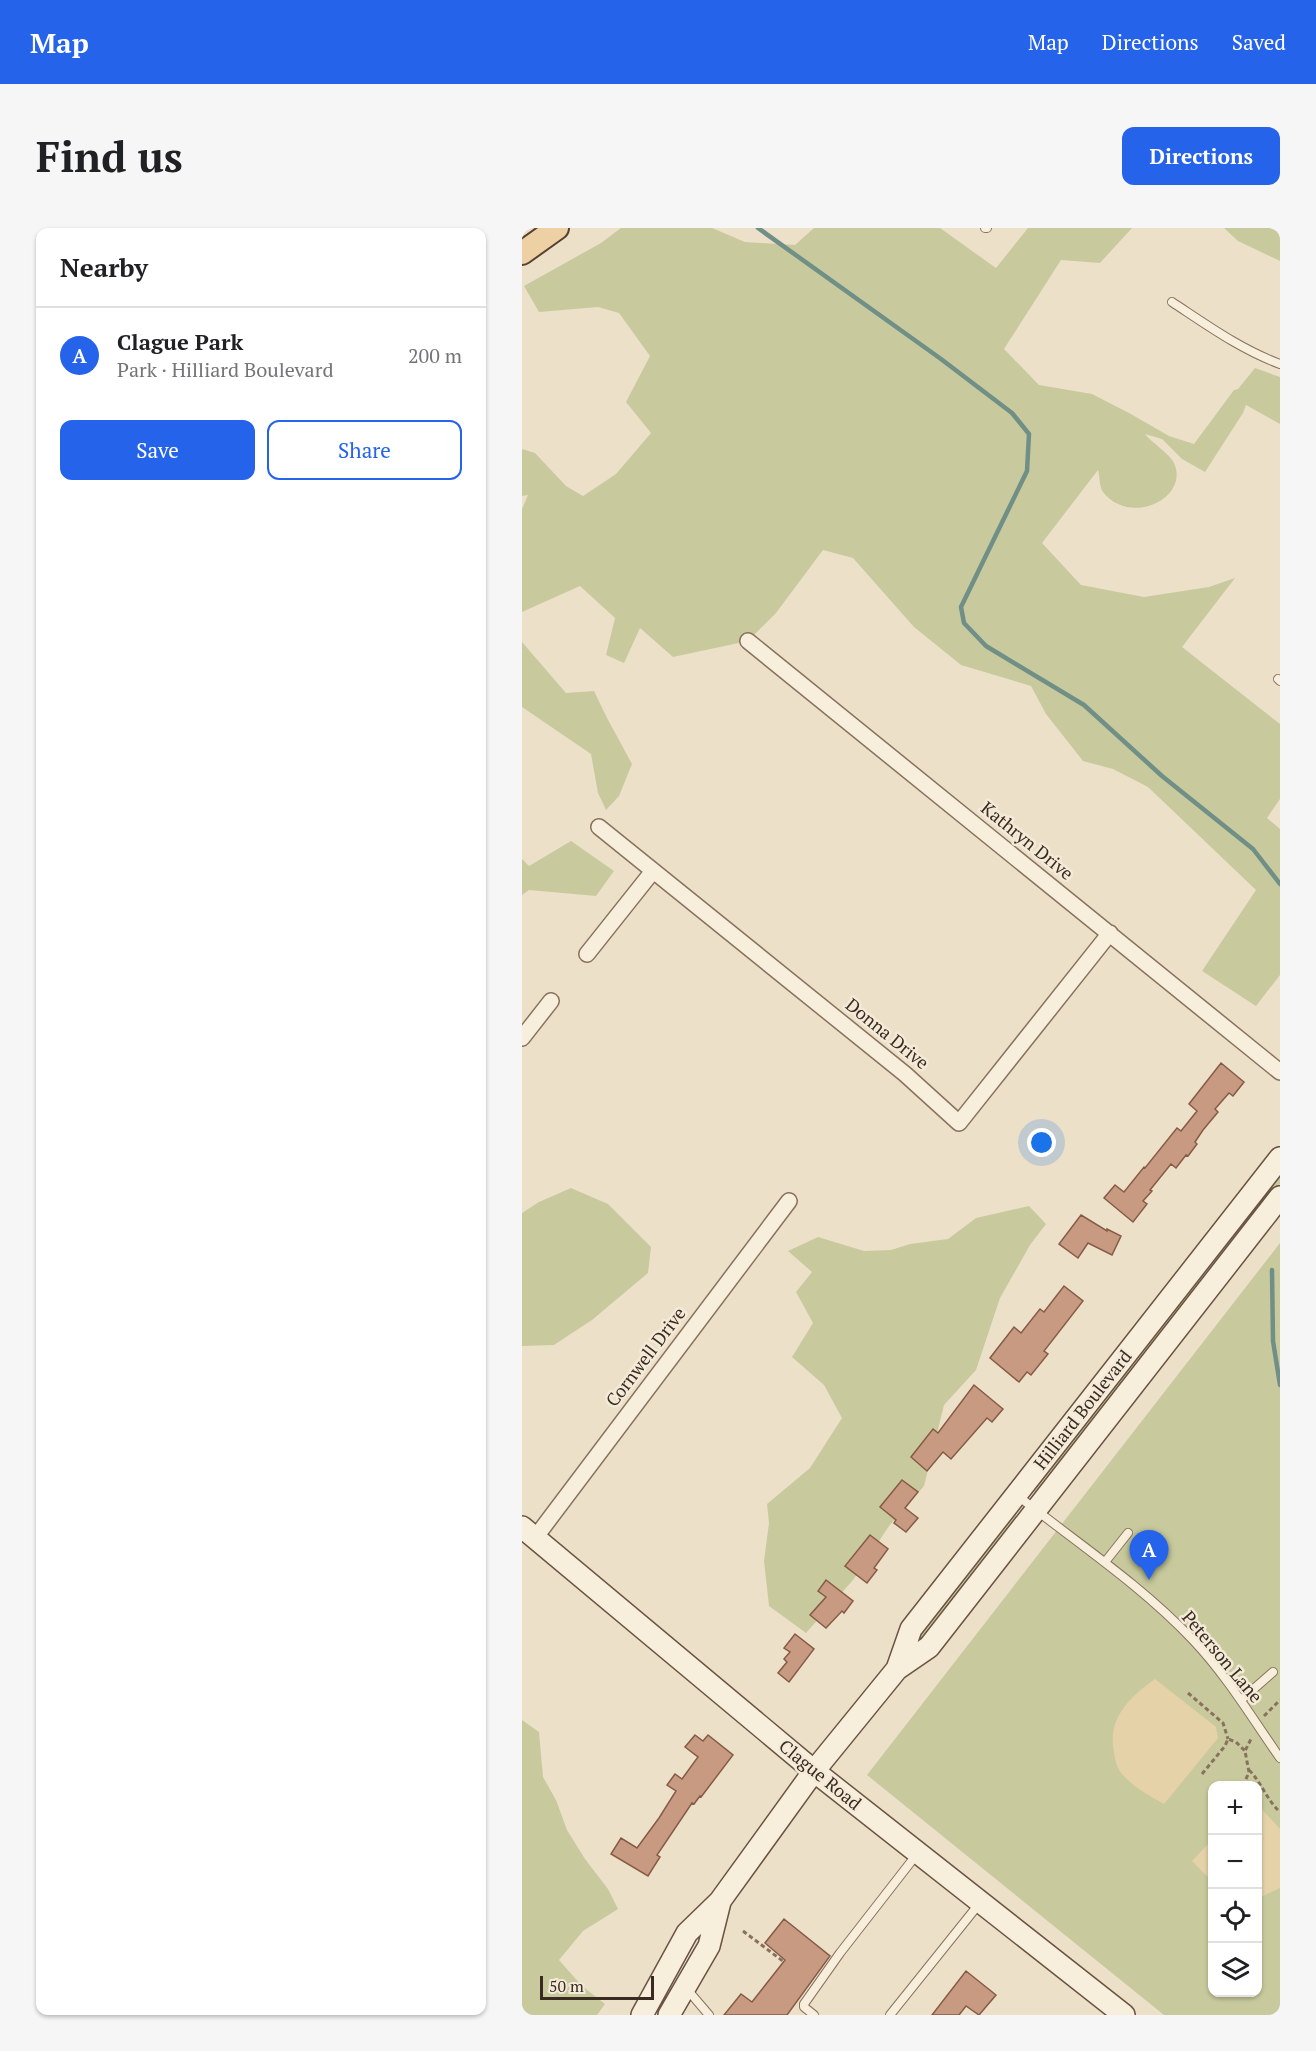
<!DOCTYPE html>
<meta charset="utf-8">
<style>
body{margin:0;font-family:"PT Serif",serif;background:#f6f6f6;color:#202124}
.controls{position:absolute;right:18px;bottom:18px;display:grid;overflow:hidden;border-radius:12px;box-shadow:0 2px 4px #0004}
.controls button{width:54px;height:54px;display:grid;place-items:center;padding:0;border:0;border-bottom:2px solid #e0e0e0;background:#fff;color:#202124;font:30px sans-serif}
.scale{position:absolute;left:18px;bottom:15px;width:114px;box-sizing:border-box;padding-left:6px;border:3px solid #392b21;border-top:0;font-size:16px;line-height:21px;white-space:nowrap;color:#392b21;-webkit-text-stroke:4px #f4ead8;paint-order:stroke}
.you{position:absolute;left:520px;top:915px;width:21px;height:21px;margin:-15px;border:4px solid #fff;border-radius:50%;background:#1a73e8;box-shadow:0 0 0 9px #1a73e833}
.badge{display:grid;place-items:center;width:39px;height:39px;border-radius:50%;background:#2563eb;color:#fff;font-size:20px;font-weight:700}
.pin{position:absolute;translate:-50% -50px;filter:drop-shadow(0 2px 3px #0008)}
.pin::after{content:'';position:absolute;top:32px;width:21px;height:18px;background:inherit;clip-path:polygon(0 0,100% 0,50% 100%)}
.list{margin:0;padding:0;list-style:none}
h2{display:flex;justify-content:space-between;align-items:center;height:78px;margin:0;padding:0 24px;font-size:26px}
h2 small{font-size:20px;font-weight:400;color:#757577}
.list li{display:grid;grid-template-columns:39px 1fr auto;gap:18px;align-items:center;box-sizing:border-box;height:96px;padding:0 24px;border-top:2px solid #e0e0e0}
.list b{display:block;font-size:22px;white-space:nowrap}
.list p{margin:0;font-size:20px;white-space:nowrap;color:#757577}
.list em{font-size:20px;font-style:normal;color:#757577}
.actions{display:flex;gap:12px;padding:18px 24px}
.actions a{flex:1;padding:14px 0;border:2px solid #2563eb;border-radius:12px;text-align:center;font-size:21px;color:#2563eb}
.actions .main{background:#2563eb;color:#fff}
.icon{flex:none;width:33px;height:33px;fill:none;stroke:currentColor;stroke-width:2;stroke-linecap:round;stroke-linejoin:round}
.map{position:relative;flex:none;width:758px;height:1787px;overflow:hidden;border-radius:12px}
header{display:flex;align-items:center;gap:36px;box-sizing:border-box;height:84px;padding:0 30px;background:#2563eb;color:#fff}
header strong{font-size:28px}
nav{display:flex;gap:33px;margin-inline-start:auto;font-size:21px}
.intro{display:flex;align-items:center;justify-content:space-between;box-sizing:border-box;height:144px;padding:0 36px}
h1{margin:0;font-size:42px}
.button{padding:15px 27px;border-radius:12px;background:#2563eb;color:#fff;font-size:21px;font-weight:700}
main{display:flex;gap:36px;padding:0 36px}
aside{flex:1;background:#fff;border-radius:12px;box-shadow:0 2px 4px #0004}
.map>svg:first-child{display:block}
.green{fill:#c8ca9d;fill-rule:evenodd}
.sand{fill:#e6d2a8}
.lines{fill:none;stroke-linecap:round;stroke-linejoin:round}
.stream{stroke:#708f86;stroke-width:4.5}
.building{fill:#c89a81;stroke:#865b46;stroke-width:1.5}
.lane-casing{stroke:#88725e;stroke-width:10}
.street-casing{stroke:#88725e;stroke-width:18}
.secondary-casing{stroke:#6a5341;stroke-width:24}
.primary-casing{stroke:#564132;stroke-width:26}
.path{stroke:#88725e;stroke-width:3;stroke-dasharray:4.5 3;stroke-linecap:butt}
.lane{stroke:#f7eedc;stroke-width:8}
.street{stroke:#f7eedc;stroke-width:15}
.secondary{stroke:#f7eedc;stroke-width:21}
.primary{stroke:#edd1a4;stroke-width:22}
.labels{text-anchor:middle;stroke-width:5;stroke-linejoin:round;paint-order:stroke}
.street-label{font-size:18px;fill:#392b21;stroke:#f4ead8}
</style>
<header>
<strong>Map</strong>
<nav><a>Map</a><a>Directions</a><a>Saved</a></nav>
</header>
<div class="intro"><h1>Find us</h1><a class="button">Directions</a></div>
<main>
<aside>
<h2>Nearby<small></small></h2>
<ul class="list">
<li><span class="badge">A</span><div><b>Clague Park</b><p>Park · Hilliard Boulevard</p></div><em>200 m</em></li>
</ul>
<div class="actions"><a class="main">Save</a><a>Share</a></div>
</aside>
<div class="map">
<svg width="758" height="1787" viewBox="0 0 758 1787">
<rect width="100%" height="100%" fill="#ece0c9"/>
<path class="green" d="M 99,0 L 190,0 L 223,14 L 273,17 L 292,0 L 418,0 L 474,40 L 506,0 L 610,0 L 578,35 L 539,32 L 482,121 L 517,157 L 570,166 L 607,185 L 647,208 L 672,216 L 712,162 L 716,161 L 733,140 L 758,149 L 758,196 L 724,177 L 721,185 L 683,244 L 660,231 L 640,211 L 623,206 C 629,214 648,226 652,235 C 668,270 608,299 581,264 C 577,259 578,248 576,242 L 520,315 L 559,357 L 622,369 L 687,359 L 713,350 L 660,419 L 758,496 L 758,571 L 745,590 L 758,601 L 758,747 L 734,778 L 680,743 L 734,662 L 626,559 L 591,541 L 561,533 L 524,486 L 509,458 L 439,437 L 392,399 L 331,330 L 301,322 L 254,385 L 226,413 L 151,429 L 118,400 L 102,435 L 84,427 L 93,390 L 58,358 L 0,384 L 0,281 L 6,267 L 0,268 L 0,221 L 13,225 L 44,258 L 61,268 L 94,246 L 129,205 L 104,174 L 128,128 L 97,85 L 76,79 L 17,84 L 2,58 L 79,15 Z
M 702,0 L 758,0 L 758,33 L 716,13 Z
M 0,414 L 44,465 L 72,463 L 84,488 L 110,536 L 97,568 L 84,582 L 76,565 L 69,526 L 0,479 Z
M 49,613 L 92,643 L 74,668 L 7,662 L 0,667 L 0,631 L 7,638 Z
M 758,942 L 758,956 L 519,1263 L 512,1264 L 511,1262 Z
M 49,960 L 86,976 L 129,1019 L 126,1045 L 70,1092 L 32,1117 L 0,1118 L 0,985 L 17,974 Z
M 507,978 L 524,996 L 508,1017 L 478,1070 L 454,1142 L 422,1177 L 402,1258 L 367,1298 L 331,1352 L 284,1405 L 247,1378 L 242,1333 L 247,1295 L 245,1276 L 288,1240 L 320,1190 L 302,1157 L 270,1129 L 291,1095 L 274,1064 L 290,1044 L 266,1023 L 296,1009 L 342,1023 L 369,1022 L 388,1016 L 426,1011 L 454,990 Z
M 758,1015 L 758,1787 L 642,1787 L 345,1547 ZM 690,1558 L 736,1558 L 736,1764 L 690,1764 Z
M 493,1286 L 496,1290 L 402,1413 L 398,1412 L 395,1408 Z
M 0,1492 L 17,1504 L 21,1549 L 34,1572 L 45,1602 L 63,1631 L 86,1661 L 96,1681 L 61,1703 L 37,1732 L 60,1758 L 83,1776 L 75,1787 L 0,1787 Z"/>
<path class="sand" d="M 633,1451 L 694,1499 L 696,1510 L 642,1576 C 628,1568 611,1559 600,1546 C 595,1540 593,1532 592,1524 C 585,1490 608,1469 633,1451 Z
M 736,1577 L 758,1601 L 758,1660 L 736,1670 Z
M 690,1612 L 690,1653 L 670,1633 Z"/>
<g class="lines">
<path class="stream" d="M 236,0 L 419,131 L 490,185 L 507,206 L 505,243 L 439,379 L 442,395 L 464,418 L 562,477 L 640,548 L 731,621 L 758,656
M 750,1042 L 751,1113 L 758,1157"/>
</g>
<path class="building" d="M 699,835 L 722,854 L 711,868 L 707,865 L 693,881 L 696,884 L 681,902 L 673,914 L 675,916 L 666,928 L 664,927 L 654,940 L 649,936 L 628,962 L 630,963 L 621,973 L 625,976 L 611,994 L 582,970 L 593,957 L 602,964 L 622,939 L 623,940 L 655,900 L 659,903 L 675,883 L 667,876 Z
M 559,987 L 585,1003 L 585,1001 L 599,1008 L 590,1027 L 566,1015 L 556,1030 L 537,1016 Z
M 542,1058 L 561,1073 L 522,1123 L 526,1126 L 509,1147 L 505,1144 L 497,1154 L 468,1130 L 492,1099 L 499,1105 L 518,1081 L 522,1084 Z
M 452,1157 L 481,1181 L 470,1194 L 465,1190 L 429,1231 L 421,1224 L 405,1243 L 389,1229 L 411,1201 L 416,1205 Z
M 380,1252 L 396,1264 L 383,1280 L 396,1290 L 384,1304 L 372,1295 L 374,1292 L 358,1279 Z
M 348,1307 L 366,1321 L 352,1340 L 355,1342 L 345,1355 L 323,1338 Z
M 304,1352 L 331,1373 L 322,1385 L 320,1383 L 304,1400 L 288,1387 L 304,1369 L 296,1363 Z
M 273,1406 L 292,1421 L 267,1454 L 256,1445 L 265,1434 L 262,1431 L 268,1424 L 262,1420 Z
M 173,1507 L 181,1513 L 186,1507 L 211,1527 L 179,1569 L 178,1568 L 172,1576 L 170,1575 L 135,1627 L 138,1629 L 126,1648 L 89,1626 L 99,1610 L 115,1620 L 137,1590 L 154,1563 L 145,1557 L 153,1546 L 160,1551 L 176,1529 L 163,1519 Z
M 262,1691 L 308,1728 L 265,1787 L 202,1787 L 219,1766 L 230,1774 L 263,1732 L 243,1715 Z
M 444,1743 L 474,1767 L 457,1787 L 444,1778 L 437,1787 L 410,1787 Z"/>
<g class="lines">
<defs>
<path id="lane" d="M 463,0 L 465,0
M 650,74 C 685,97 718,121 758,136
M 756,451 L 758,453
M 496,1268 C 555,1315 619,1357 671,1412 C 705,1448 730,1490 758,1530
M 583,1334 L 606,1305
M 719,1472 L 751,1444
M 164,1760 L 187,1787
M 292,1787 L 282,1779 L 282,1776 L 318,1725 L 395,1626
M 368,1787 L 457,1676"/>
<path id="street" d="M 226,413 L 758,844
M 77,599 L 383,846 L 437,895 L 588,705
M 65,726 L 131,643
M 0,810 L 29,773
M 13,1310 L 267,973"/>
<path id="secondary" d="M 0,1299 L 292,1543 L 602,1787
M 375,1441 L 389,1401 L 758,930
M 120,1787 L 165,1705 L 198,1673 L 292,1543 L 375,1441 L 407,1419 L 758,969
M 147,1787 L 187,1718 L 198,1674"/>
<path id="primary" d="M 0,25 L 35,0"/>
</defs>
<use href="#lane" class="lane-casing"/>
<use href="#street" class="street-casing"/>
<use href="#secondary" class="secondary-casing"/>
<use href="#primary" class="primary-casing"/>
<path class="path" d="M 666,1465 L 701,1495 L 706,1511
M 742,1488 L 758,1472
M 727,1542 C 740,1555 744,1571 758,1584
M 680,1546 L 703,1518 L 706,1511 L 714,1514 L 723,1523
M 721,1558 L 727,1544 L 723,1523 L 730,1509
M 221,1703 L 262,1734"/>
<use href="#lane" class="lane"/>
<use href="#street" class="street"/>
<use href="#secondary" class="secondary"/>
<use href="#primary" class="primary"/>
</g>
<g class="labels">
<g class="street-label">
<text transform="translate(505 613) rotate(39)" y="6">Kathryn Drive</text>
<text transform="translate(365 806) rotate(39)" y="6">Donna Drive</text>
<text transform="translate(124 1129) rotate(-53)" y="6">Cornwell Drive</text>
<text transform="translate(561 1182) rotate(-52)" y="6">Hilliard Boulevard</text>
<text transform="translate(700 1429) rotate(50)" y="6">Peterson Lane</text>
<text transform="translate(298 1547) rotate(39)" y="6">Clague Road</text>
</g>
</g>
</svg>
<div class="controls">
<button>+</button>
<button>−</button>
<button><svg class="icon" aria-label="locate" viewBox="0 0 24 24"><circle cx="12" cy="12" r="6"/><path d="M12 2v4M12 18v4M2 12h4M18 12h4"/></svg></button>
<button><svg class="icon" aria-label="layers" viewBox="0 0 24 24"><path d="M12 4l9 5-9 5-9-5zM3 14l9 5 9-5"/></svg></button>
</div>
<div class="scale">50 m</div>
<div class="you"></div>
<div class="pin badge" style="left:627px;top:1352px">A</div>
</div>
</main>
